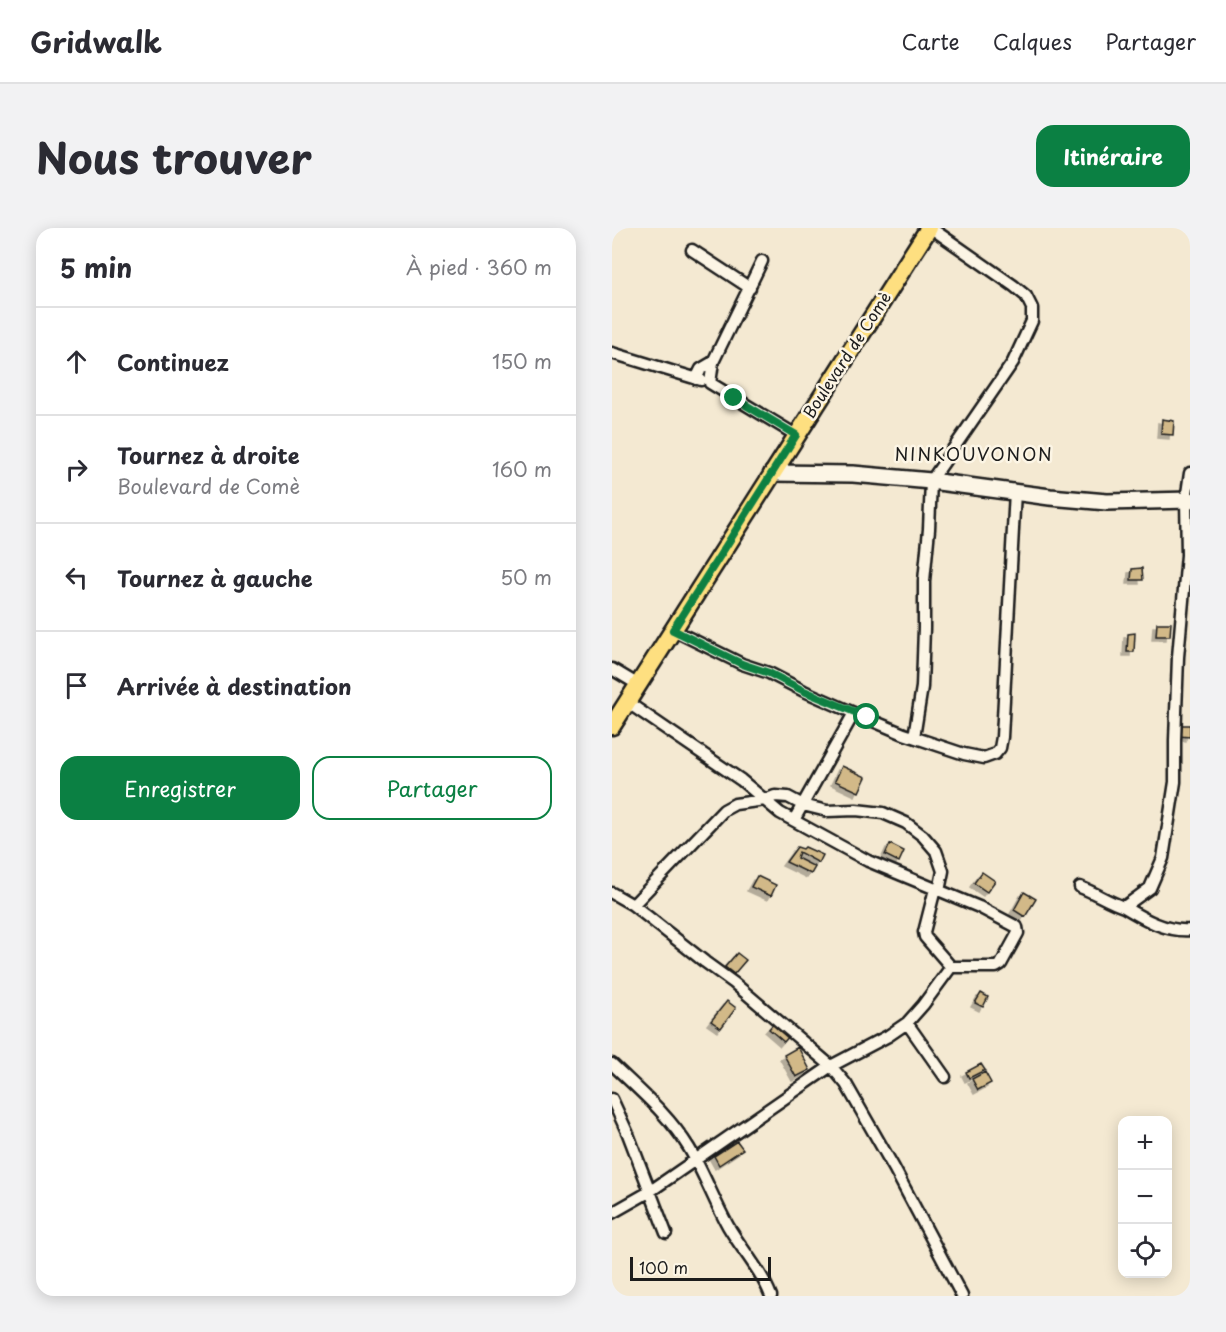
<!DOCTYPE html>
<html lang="fr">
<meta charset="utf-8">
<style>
body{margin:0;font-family:"Playpen Sans",sans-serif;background:#f2f2f3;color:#2b2b33}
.controls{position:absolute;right:18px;bottom:18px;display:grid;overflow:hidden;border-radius:12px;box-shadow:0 3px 15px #0003}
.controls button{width:54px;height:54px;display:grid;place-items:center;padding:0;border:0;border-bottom:2px solid #e1e1e2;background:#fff;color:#2b2b33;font:30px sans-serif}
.scale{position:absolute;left:18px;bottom:15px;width:141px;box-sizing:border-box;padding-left:6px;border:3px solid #1c1c1c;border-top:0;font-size:16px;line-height:21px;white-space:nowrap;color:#1c1c1c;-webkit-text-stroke:4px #fcf5e5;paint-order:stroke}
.stop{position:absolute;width:18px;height:18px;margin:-14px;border:4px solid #0b8043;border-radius:50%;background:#fff}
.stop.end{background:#0b8043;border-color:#fff;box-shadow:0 2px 6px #0008}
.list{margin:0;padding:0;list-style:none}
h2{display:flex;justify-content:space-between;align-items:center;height:78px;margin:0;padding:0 24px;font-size:26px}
h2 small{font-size:20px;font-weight:400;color:#7c7c81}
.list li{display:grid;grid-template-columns:39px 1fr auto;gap:18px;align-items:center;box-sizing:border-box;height:108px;padding:0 24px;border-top:2px solid #e1e1e2}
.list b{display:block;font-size:22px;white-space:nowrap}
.list p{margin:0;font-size:20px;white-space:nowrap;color:#7c7c81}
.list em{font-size:20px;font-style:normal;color:#7c7c81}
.actions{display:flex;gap:12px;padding:18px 24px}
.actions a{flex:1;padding:14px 0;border:2px solid #0b8043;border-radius:18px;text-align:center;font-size:21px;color:#0b8043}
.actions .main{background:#0b8043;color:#fff}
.icon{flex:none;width:33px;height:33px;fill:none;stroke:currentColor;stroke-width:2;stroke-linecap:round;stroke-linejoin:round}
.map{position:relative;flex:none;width:578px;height:1068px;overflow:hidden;border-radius:18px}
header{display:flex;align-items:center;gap:36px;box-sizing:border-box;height:84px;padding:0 30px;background:#fff;border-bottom:2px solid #e1e1e2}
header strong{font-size:28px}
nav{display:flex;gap:33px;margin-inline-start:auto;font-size:21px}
.intro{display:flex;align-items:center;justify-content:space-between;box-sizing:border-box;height:144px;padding:0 36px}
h1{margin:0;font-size:42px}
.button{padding:15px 27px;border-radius:18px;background:#0b8043;color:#fff;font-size:21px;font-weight:700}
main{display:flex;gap:36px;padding:0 36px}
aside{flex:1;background:#fff;border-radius:18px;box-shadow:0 3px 15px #0003}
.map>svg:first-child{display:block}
.building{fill:#d2b988;stroke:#1c1c1c;stroke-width:1.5;filter:url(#shadow)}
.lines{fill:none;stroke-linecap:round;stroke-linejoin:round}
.street-casing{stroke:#1c1c1c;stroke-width:15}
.secondary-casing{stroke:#1c1c1c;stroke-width:20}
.primary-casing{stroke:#1c1c1c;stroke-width:21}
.street{stroke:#fcf5e5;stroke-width:10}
.secondary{stroke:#fcf5e5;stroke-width:15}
.primary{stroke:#fedf80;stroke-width:16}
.route{stroke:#0b8043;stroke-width:8}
.labels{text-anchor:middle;stroke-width:5;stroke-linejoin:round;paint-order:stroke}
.street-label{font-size:16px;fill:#1c1c1c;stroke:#fcf5e5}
.neighbourhood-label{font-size:18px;letter-spacing:1.5px;fill:#1c1c1c;stroke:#fcf5e5}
</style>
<header>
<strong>Gridwalk</strong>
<nav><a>Carte</a><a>Calques</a><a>Partager</a></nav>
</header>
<div class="intro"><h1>Nous trouver</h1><a class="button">Itinéraire</a></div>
<main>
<aside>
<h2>5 min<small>À pied · 360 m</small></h2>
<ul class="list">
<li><svg class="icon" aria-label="ahead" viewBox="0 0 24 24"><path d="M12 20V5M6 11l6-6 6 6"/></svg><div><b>Continuez</b></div><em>150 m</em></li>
<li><svg class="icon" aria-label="right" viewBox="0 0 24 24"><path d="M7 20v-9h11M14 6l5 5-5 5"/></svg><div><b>Tournez à droite</b><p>Boulevard de Comè</p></div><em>160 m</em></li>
<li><svg class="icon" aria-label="left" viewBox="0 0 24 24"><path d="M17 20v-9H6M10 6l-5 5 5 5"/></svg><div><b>Tournez à gauche</b></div><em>50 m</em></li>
<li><svg class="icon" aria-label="arrive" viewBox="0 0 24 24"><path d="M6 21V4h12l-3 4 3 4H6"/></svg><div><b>Arrivée à destination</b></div></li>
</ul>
<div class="actions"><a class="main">Enregistrer</a><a>Partager</a></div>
</aside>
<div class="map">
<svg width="578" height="1068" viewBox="0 0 578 1068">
<defs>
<filter id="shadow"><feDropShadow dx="-4" dy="4" stdDeviation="0" flood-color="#0004"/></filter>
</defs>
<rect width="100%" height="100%" fill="#f4e9d2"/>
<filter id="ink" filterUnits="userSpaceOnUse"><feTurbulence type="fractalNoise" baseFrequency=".0167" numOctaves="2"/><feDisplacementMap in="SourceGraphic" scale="12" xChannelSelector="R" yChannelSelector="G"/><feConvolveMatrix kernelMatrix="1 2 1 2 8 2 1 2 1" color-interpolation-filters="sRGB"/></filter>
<g filter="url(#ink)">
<path class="building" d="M 550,191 L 562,193 L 561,207 L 549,206 Z
M 530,340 L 531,352 L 519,352 L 520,341 Z
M 545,395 L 559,395 L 558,408 L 544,408 Z
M 523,405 L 522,424 L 515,424 L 516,406 Z
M 567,497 L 578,497 L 578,509 L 566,508 Z
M 230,538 L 254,549 L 247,564 L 223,553 Z
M 278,616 L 292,623 L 287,634 L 273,627 Z
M 185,619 L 191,621 L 193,619 L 211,627 L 207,635 L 187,624 L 185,630 L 203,639 L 199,646 L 174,634 Z
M 370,644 L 383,653 L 375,664 L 362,655 Z
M 145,648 L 164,657 L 159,668 L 139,659 Z
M 412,664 L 424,671 L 413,689 L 402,682 Z
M 125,725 L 134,732 L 122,746 L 113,739 Z
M 369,765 L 376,769 L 371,779 L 363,775 Z
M 115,773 L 124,780 L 109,800 L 99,793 Z
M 163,794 L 178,807 L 172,814 L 157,801 Z
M 186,819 L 198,842 L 184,849 L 172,827 Z
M 369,836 L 373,842 L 357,850 L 354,844 Z
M 373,844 L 379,855 L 366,862 L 360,851 Z
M 125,913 L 131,921 L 107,937 L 102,928 Z"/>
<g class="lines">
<defs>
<path id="street" d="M 80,22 L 138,60
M 0,125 L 89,152
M 101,134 L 98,155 L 184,207
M 84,151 L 89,141 L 101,134 L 150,33
M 578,245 L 574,272 L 575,327 L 566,429 L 563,512 L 563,554 L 551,630 L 538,660 L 512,679 C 532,691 554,704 578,702
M 61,402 L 130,436 L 157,445 L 192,463 L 242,485 L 292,506 L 352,526 L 372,530 L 383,526 L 388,520 L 390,509 L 403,263
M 0,441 L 25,456
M 15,474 L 129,552 L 168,585 L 256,633 L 367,679 L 405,699 L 406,705 L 389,736 L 384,739 L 339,739 L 313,709 L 312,704 L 323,661
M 302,509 L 310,459 L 312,400 L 312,353 L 317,301 L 319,253 L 401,134 L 420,93 L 420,80 L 414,68 L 402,58 L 319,0
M 182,592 L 242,485
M 468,659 C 484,665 496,674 512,679
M 0,665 L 21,677 L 93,734 L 122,755 L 219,838 L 234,856 L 282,940 L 350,1068
M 21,677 L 112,582 L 123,576 L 153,572 L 163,568 L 176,569 L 191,577 L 215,583 L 244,582 L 271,585 L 294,595 L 311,608 L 324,623 L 331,643 L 327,663
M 295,795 L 333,849
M 0,836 C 28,863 57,887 77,920 C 92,945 102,973 116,998 C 130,1022 149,1042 159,1068
M 0,871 L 16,906 L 54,1005
M 0,985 L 37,964 L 219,838 L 276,808 L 295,795 L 311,777 L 339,739"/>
<path id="secondary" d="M 160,245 L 241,246 L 319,253 L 438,269 L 495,274 L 578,272"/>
<path id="primary" d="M 0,498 L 317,0"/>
</defs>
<use href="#street" class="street-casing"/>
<use href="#secondary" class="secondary-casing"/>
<use href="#primary" class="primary-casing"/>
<use href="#street" class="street"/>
<use href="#secondary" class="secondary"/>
<use href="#primary" class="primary"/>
</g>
</g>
<g class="lines" filter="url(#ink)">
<path class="route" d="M 122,170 L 184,207 L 61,402 L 130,436 L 157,445 L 192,463 L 255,489"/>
</g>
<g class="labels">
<g class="street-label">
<text transform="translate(235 127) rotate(-57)" y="6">Boulevard de Comè</text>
</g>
<g class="neighbourhood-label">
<text x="362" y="233">NINKOUVONON</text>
</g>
</g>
</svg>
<div class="controls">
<button>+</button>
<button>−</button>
<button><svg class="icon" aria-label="locate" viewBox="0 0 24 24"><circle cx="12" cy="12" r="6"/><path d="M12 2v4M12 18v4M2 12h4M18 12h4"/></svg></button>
</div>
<div class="scale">100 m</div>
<div class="stop" style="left:255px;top:489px"></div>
<div class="stop end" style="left:122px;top:170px"></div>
</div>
</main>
